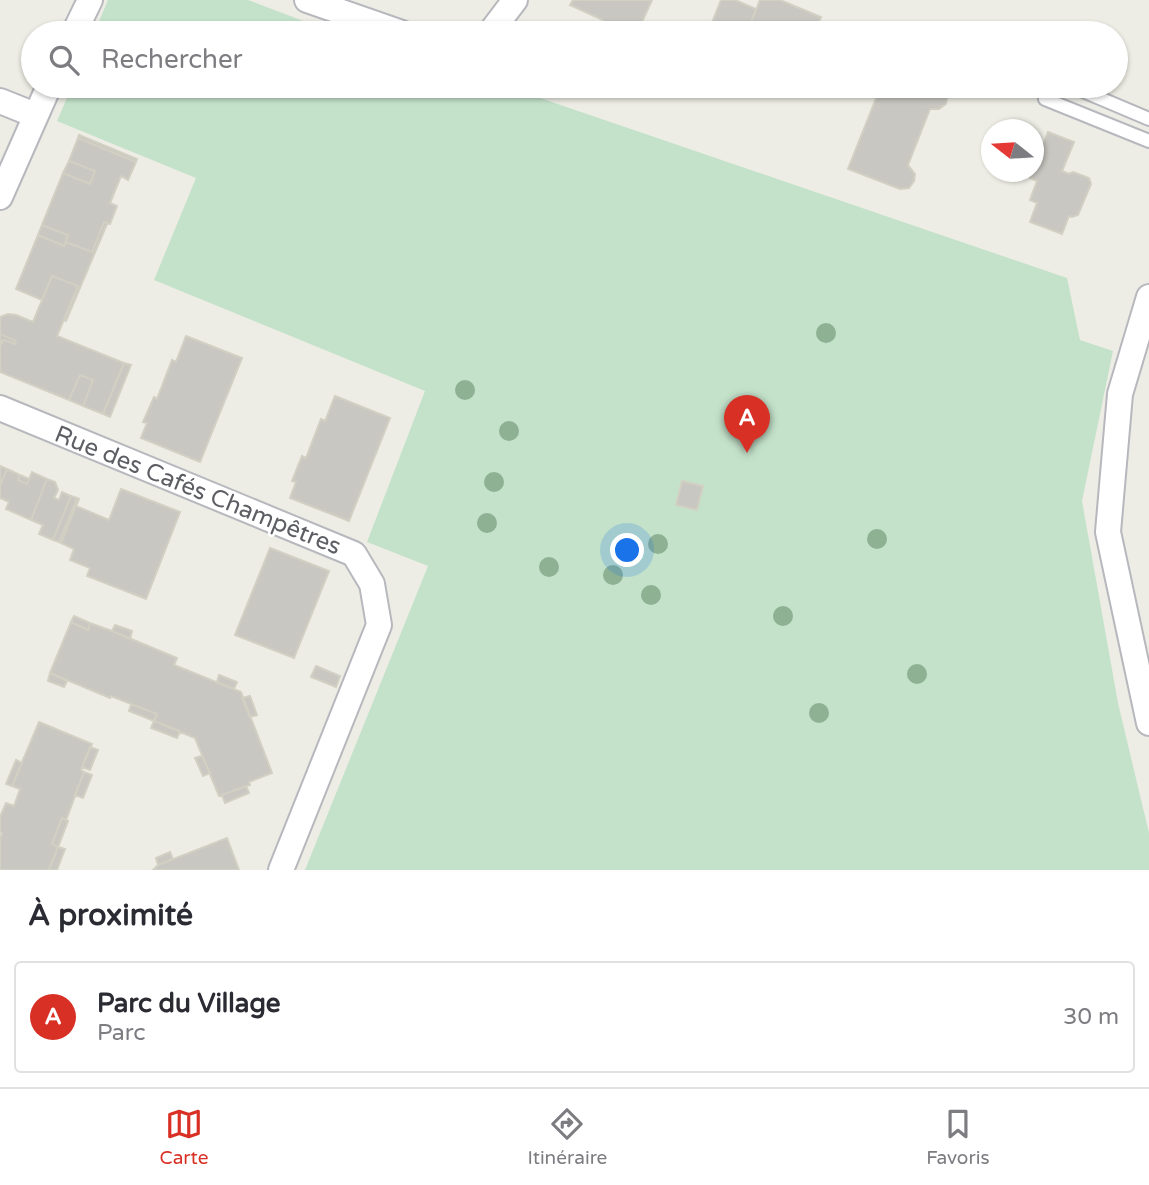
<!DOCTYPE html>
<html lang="fr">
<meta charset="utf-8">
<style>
body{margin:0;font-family:"Varela Round",sans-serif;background:#f7f7f7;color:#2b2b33}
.compass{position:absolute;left:981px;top:119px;width:63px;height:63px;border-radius:50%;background:#fff;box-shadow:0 2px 5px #0004;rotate:287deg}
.you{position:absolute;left:628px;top:551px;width:24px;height:24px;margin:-18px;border:5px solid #fff;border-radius:50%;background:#1a73e8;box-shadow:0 0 0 10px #1a73e833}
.badge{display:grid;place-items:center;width:46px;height:46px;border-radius:50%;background:#d93025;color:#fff;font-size:23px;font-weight:700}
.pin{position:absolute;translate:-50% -58px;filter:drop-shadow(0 2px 4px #0008)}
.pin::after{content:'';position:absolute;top:37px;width:24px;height:21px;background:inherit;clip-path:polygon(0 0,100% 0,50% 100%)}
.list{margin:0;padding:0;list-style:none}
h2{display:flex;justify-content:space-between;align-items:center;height:91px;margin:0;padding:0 28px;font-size:30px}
h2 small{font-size:23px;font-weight:400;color:#7c7c81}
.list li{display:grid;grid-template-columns:46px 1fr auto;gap:21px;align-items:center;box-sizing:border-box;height:112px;margin:0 14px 14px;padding:0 14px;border:2px solid #e1e1e2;border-radius:7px}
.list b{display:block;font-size:26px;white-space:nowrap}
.list p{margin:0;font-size:23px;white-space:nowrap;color:#7c7c81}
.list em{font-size:23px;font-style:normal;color:#7c7c81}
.icon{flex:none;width:38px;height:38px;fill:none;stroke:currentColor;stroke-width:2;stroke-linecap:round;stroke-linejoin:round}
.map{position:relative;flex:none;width:1149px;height:870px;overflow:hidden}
.search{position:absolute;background:#fff;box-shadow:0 2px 5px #0004;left:21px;right:21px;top:21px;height:77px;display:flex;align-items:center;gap:18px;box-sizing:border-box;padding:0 24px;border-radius:38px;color:#7c7c81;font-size:26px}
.sheet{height:217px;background:#fff}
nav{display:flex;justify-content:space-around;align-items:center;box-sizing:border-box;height:98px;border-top:2px solid #e1e1e2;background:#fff;font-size:19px;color:#7c7c81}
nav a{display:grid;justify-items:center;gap:4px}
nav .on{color:#d93025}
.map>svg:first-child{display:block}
.green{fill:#c4e2ca}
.building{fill:#c9c7c1;stroke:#d1d0c3;stroke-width:2}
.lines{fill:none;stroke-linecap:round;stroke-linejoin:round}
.service-casing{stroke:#b7b8bd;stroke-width:16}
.minor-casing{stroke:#b7b8bd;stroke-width:28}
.service{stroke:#fff;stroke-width:12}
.minor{stroke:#fff;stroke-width:24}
.tree{fill:#8db192}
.labels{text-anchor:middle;stroke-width:5;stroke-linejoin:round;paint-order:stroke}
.street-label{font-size:24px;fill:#5c5e63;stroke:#fff}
</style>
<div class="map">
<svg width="1149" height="870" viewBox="0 0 1149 870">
<rect width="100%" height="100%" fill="#edede5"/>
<path class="green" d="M 108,0 L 248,0 L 335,33 L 94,33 Z
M 72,86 L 472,86 L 490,92 L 495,86 L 505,86 L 1067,278 L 1080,340 L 1113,351 L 1082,501 L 1118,703 L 1149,833 L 1149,870 L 305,870 L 428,566 L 367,542 L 425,391 L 154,280 L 196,178 L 57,121 Z"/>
<path class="building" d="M 573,0 L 652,0 L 637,33 L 622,33 L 602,24 L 603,20 L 570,5 Z
M 721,0 L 735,0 L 756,9 L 748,30 L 735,33 L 708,33 Z
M 760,0 L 780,0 L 821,17 L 814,33 L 754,33 L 748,30 Z
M 881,86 L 941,86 L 948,94 L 946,104 L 939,109 L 930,109 L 908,165 L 915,174 L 914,181 L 909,188 L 900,189 L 848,169 Z
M 1048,132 L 1074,142 L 1062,171 L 1069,174 L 1073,172 L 1089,178 L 1091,184 L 1078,215 L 1072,217 L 1069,216 L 1062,234 L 1030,222 L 1037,203 L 1030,200 L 1037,181 L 1030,178 Z
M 79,135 L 137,159 L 136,162 L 78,138 Z
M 78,138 L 136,162 L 128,180 L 121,176 L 110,203 L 117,206 L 110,224 L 104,222 L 92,252 L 66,242 L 68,235 L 42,225 L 63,173 L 90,184 L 95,171 L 69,161 Z
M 69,161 L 95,171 L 90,184 L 63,173 Z
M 104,222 L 107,224 L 66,321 L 64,320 L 78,286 L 52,276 L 42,300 L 16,289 L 38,235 L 64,246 L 66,242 L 92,252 Z
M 42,225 L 68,235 L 64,246 L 38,235 Z
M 52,276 L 78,286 L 57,336 L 124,363 L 103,414 L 83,406 L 93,380 L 80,375 L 69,400 L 0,372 L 0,346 L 3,340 L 15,344 L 16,341 L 0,334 L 0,317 L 8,314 L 16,315 L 33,322 Z
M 0,334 L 16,341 L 15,344 L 3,340 L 0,342 Z
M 186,336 L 242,358 L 200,462 L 141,438 L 147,423 L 143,422 L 154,397 L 157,399 L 172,360 L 176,362 Z
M 124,363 L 131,365 L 110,417 L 103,414 Z
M 80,375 L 93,380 L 83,406 L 69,400 Z
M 335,396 L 390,418 L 349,521 L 290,498 L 296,482 L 292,481 L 302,456 L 306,458 L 321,419 L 325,421 Z
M 0,466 L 7,469 L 0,486 Z
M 7,469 L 20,475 L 18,480 L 27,484 L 32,472 L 47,479 L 31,520 L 6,509 L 9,502 L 0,498 L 0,486 Z
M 20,475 L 29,479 L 27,484 L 18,480 Z
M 47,479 L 55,482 L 58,490 L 54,498 L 59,500 L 62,492 L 71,496 L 53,540 L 39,534 L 43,525 L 31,520 Z
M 682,481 L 703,486 L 697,510 L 676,505 Z
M 121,489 L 180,512 L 146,599 L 87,576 L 90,568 L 70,560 L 74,549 L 61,543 L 76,506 L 109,520 Z
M 71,496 L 77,498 L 59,542 L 53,540 Z
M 77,498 L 79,499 L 61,543 L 59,542 Z
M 270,548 L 329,571 L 294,658 L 235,635 Z
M 74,616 L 90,623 L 88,630 L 71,622 Z
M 71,622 L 88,630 L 90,623 L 112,631 L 177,658 L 174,665 L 241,692 L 272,773 L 249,782 L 250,785 L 219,796 L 195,738 L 154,721 L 157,714 L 111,696 L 110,698 L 50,673 Z
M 115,625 L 132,631 L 130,639 L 112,631 Z
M 316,666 L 340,676 L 336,687 L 311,677 Z
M 50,673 L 67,681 L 64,687 L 48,681 Z
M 219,675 L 237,682 L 234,689 L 217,682 Z
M 250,696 L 257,715 L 250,717 L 242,698 Z
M 131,704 L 157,714 L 154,721 L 129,711 Z
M 154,721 L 180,731 L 177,738 L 151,728 Z
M 39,722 L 92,744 L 81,770 L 84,772 L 66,820 L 62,818 L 52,844 L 58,847 L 49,870 L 0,870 L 0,838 L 2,833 L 0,832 L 0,817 L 6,803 L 14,806 L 20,789 L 12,786 Z
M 90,747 L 98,750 L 90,770 L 82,767 Z
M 202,756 L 210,773 L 203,776 L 195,758 Z
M 16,760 L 22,763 L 12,786 L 6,784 Z
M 84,772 L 92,775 L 83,798 L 75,795 Z
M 246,786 L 249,793 L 225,803 L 222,795 Z
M 62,818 L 68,821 L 58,847 L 52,844 Z
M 227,838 L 239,870 L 153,870 L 158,865 Z
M 58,847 L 65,849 L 57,870 L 51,870 L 49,869 Z
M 170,852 L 173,859 L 158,865 L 156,858 Z"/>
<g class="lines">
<defs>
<path id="service" d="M 899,31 L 904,33
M 1071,86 L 1149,119
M 1045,99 L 1149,141"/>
<path id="minor" d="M 307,0 L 402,33
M 74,33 L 90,0
M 490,33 L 515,0
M 0,101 L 35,115
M 0,197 L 49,86
M 1149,297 L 1120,394 L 1108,532 L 1149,723
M 0,408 L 354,554 L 372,584 L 379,625 L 281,870"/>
</defs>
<use href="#service" class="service-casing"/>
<use href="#minor" class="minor-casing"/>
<use href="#service" class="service"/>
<use href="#minor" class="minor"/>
</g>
<g class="tree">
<circle cx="826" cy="333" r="10"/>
<circle cx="465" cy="390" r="10"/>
<circle cx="509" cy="431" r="10"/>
<circle cx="494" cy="482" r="10"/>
<circle cx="487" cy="523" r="10"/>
<circle cx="877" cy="539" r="10"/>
<circle cx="658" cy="544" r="10"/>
<circle cx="549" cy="567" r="10"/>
<circle cx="613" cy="575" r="10"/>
<circle cx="651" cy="595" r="10"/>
<circle cx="783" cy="616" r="10"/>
<circle cx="917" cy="674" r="10"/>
<circle cx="819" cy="713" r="10"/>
</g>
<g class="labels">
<g class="street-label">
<text transform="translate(198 490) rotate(22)" y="8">Rue des Cafés Champêtres</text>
</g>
</g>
</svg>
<svg class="compass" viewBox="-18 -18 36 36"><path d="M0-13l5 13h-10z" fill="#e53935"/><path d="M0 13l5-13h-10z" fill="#7c7c81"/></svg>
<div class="you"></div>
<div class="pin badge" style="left:747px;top:453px">A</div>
<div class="search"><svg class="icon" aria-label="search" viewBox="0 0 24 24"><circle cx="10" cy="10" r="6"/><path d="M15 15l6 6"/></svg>Rechercher</div>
</div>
<section class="sheet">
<h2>À proximité<small></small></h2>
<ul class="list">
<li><span class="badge">A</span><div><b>Parc du Village</b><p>Parc</p></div><em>30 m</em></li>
</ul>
</section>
<nav>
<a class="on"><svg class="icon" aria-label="map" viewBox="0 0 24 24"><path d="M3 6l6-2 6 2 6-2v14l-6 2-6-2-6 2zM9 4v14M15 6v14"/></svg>Carte</a>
<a><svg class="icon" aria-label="directions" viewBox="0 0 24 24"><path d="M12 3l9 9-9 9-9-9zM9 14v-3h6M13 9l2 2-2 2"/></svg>Itinéraire</a>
<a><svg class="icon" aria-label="saved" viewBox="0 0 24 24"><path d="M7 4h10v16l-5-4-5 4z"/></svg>Favoris</a>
</nav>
